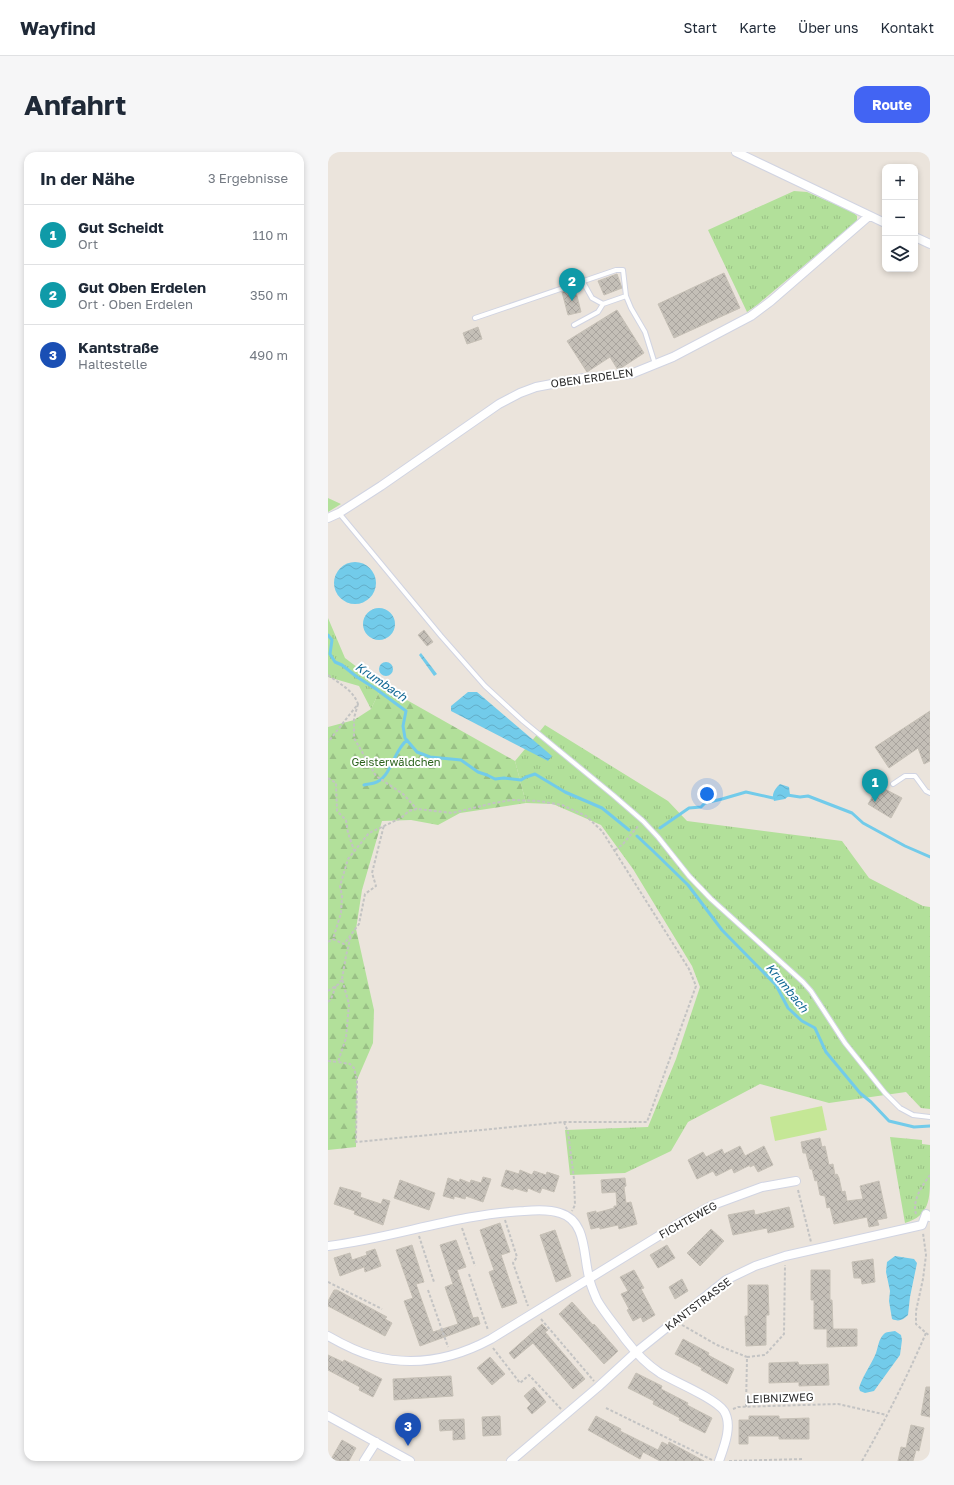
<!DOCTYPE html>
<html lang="de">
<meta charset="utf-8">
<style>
body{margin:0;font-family:"Golos Text",sans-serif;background:#f6f6f7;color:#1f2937}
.controls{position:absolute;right:12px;top:12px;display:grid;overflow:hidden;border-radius:8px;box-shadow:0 2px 6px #0003}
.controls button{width:36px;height:36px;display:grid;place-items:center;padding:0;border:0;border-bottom:1px solid #e0e1e3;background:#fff;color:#1f2937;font:20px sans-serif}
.you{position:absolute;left:379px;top:642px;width:14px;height:14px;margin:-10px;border:3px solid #fff;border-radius:50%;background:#1a73e8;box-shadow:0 0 0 6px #1a73e833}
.badge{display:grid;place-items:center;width:26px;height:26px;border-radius:50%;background:#4264f3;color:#fff;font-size:13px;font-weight:700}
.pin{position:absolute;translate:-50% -33px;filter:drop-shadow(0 1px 2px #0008)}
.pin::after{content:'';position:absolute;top:21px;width:14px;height:12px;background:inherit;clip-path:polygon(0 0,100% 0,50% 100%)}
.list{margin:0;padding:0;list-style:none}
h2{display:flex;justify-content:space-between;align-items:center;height:52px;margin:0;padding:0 16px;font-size:17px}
h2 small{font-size:13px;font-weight:400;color:#747a83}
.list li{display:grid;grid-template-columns:26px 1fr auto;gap:12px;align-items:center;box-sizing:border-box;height:60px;padding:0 16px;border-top:1px solid #e0e1e3}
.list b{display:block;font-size:15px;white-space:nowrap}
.list p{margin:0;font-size:13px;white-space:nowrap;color:#747a83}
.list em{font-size:13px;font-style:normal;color:#747a83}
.icon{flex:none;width:22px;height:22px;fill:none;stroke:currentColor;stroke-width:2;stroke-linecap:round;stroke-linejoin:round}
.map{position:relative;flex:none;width:602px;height:1309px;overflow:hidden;border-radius:12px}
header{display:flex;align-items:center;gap:24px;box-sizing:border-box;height:56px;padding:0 20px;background:#fff;border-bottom:1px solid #e0e1e3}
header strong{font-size:19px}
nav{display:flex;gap:22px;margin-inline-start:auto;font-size:14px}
.intro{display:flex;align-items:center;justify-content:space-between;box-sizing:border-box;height:96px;padding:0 24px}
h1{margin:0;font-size:28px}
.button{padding:10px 18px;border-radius:12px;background:#4264f3;color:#fff;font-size:14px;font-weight:700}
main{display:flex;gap:24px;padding:0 24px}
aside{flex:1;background:#fff;border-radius:12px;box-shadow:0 2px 6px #0003}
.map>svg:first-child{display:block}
.grass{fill:url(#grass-tufts)}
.forest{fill:url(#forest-firs)}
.pitch{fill:#c5e796}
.water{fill:url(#water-waves)}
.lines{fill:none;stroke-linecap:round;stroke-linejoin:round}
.stream{stroke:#72cbea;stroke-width:3}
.building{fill:url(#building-cross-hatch);stroke:#c6c0b6}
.lane-casing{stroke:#d1d4e2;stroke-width:6}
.street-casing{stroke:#d1d4e2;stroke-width:10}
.path{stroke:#c3c3c3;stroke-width:2;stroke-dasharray:3 2;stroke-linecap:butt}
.lane{stroke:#fff;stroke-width:4}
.street{stroke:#fff;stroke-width:8}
.labels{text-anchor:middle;stroke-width:4;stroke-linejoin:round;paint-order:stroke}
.street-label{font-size:11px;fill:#2a2a2a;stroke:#fff}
.park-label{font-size:11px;fill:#2c631d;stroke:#fff}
.water-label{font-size:12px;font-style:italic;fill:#126995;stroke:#fff}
</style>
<header>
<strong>Wayfind</strong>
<nav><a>Start</a><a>Karte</a><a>Über uns</a><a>Kontakt</a></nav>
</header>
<div class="intro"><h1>Anfahrt</h1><a class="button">Route</a></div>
<main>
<aside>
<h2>In der Nähe<small>3 Ergebnisse</small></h2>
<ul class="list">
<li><span class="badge" style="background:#0f9aa8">1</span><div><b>Gut Scheidt</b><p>Ort</p></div><em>110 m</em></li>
<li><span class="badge" style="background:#0f9aa8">2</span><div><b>Gut Oben Erdelen</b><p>Ort · Oben Erdelen</p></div><em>350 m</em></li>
<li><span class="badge" style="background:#1a4fb4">3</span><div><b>Kantstraße</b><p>Haltestelle</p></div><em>490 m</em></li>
</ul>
</aside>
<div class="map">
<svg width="602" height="1309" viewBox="0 0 602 1309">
<defs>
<pattern id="grass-tufts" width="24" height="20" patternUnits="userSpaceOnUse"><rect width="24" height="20" fill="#b2e09a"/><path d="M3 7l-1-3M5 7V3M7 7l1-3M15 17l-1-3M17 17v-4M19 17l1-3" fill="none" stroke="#99c085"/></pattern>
<pattern id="forest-firs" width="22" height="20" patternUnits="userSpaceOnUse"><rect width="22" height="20" fill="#b2e09a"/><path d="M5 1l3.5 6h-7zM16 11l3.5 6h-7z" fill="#99c085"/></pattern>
<pattern id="water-waves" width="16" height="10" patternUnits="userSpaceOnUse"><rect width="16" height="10" fill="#72cbea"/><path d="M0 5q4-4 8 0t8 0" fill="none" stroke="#63aec9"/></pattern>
<pattern id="building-cross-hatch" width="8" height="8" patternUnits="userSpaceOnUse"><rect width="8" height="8" fill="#c4bfb7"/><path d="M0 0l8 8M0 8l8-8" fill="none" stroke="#a9a49e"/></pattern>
</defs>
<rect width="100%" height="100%" fill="#ebe4dc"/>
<path class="grass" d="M 466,39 L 479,40 L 525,60 L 529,64 L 529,69 L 429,153 L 419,160 L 380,78 Z
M 0,346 L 13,352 L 0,360 Z
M 0,466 L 17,506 L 54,534 L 43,557 L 31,534 L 0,525 Z
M 217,573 L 340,649 L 359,669 L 514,689 L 541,726 L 595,754 L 602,755 L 602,957 L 593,956 L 578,940 L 501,951 L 432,932 L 360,970 L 343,999 L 297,1021 L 242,1023 L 237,978 L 320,975 L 348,907 L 372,835 L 364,814 L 305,717 L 273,673 L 225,652 L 198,651 L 187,609 Z
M 562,985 L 594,988 L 594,992 L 602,993 C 602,1003 602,1014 602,1024 C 602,1046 602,1064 577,1071 Z"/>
<path class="forest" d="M 54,534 L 187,609 L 198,651 L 132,661 L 110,673 L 83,668 L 54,669 L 34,738 L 28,777 L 46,858 L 45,891 L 29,928 L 28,995 L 0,998 L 0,575 L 26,568 L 43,557 Z"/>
<path class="pitch" d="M 494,954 L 499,978 L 447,989 L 442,965 Z"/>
<path class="water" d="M6 431a21 21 0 1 1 42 0a21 21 0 1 1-42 0Z
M35 472a16 16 0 1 1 32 0a16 16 0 1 1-32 0Z
M 93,501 L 109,522 L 106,524 L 91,503 Z
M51 517a7 7 0 1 1 14 0a7 7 0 1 1-14 0Z
M 140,540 L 149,540 L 224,604 L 220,609 L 123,559 L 123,554 Z
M 452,632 L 461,635 L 462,643 L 457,647 L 446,649 C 443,642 447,637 452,632 Z
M 567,1104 L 586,1107 L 589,1111 L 582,1145 L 580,1163 C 575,1168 571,1170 564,1167 L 561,1149 L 562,1139 L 558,1120 L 559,1110 Z
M 567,1179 L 573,1183 L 574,1188 L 572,1203 L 546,1239 L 537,1241 L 532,1239 L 531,1236 C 535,1223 543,1213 548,1201 C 550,1195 551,1187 555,1183 C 558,1179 563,1180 567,1179 Z"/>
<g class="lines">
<path class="stream" d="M 0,483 L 4,488 L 2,502 L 7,510 L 14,513 L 29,525 L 48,537 L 78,559 L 75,574 L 77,586 L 89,600 L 102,605 L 133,608 L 150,620 L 159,623 L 167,627 L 176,626 L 193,628 L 198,625 L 207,622 L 237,640 L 274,656 L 301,678
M 36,633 C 39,632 43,632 46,631 C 63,627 65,599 79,588
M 459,643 L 472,645 L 480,644 L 524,661 L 535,671 L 577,694 L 602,705
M 332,676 L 361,656 L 373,655 L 377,651 L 394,647 L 418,640 L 445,646 L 448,644
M 309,684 L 324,698 L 360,733 L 394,778 L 448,833 L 460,856 L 474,869 L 487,876 L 498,900 L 532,941 L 543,950 L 561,969 L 586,975 L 602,974"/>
</g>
<path class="building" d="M 396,121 L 412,156 L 346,186 L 330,152 Z
M 289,122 L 294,136 L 276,143 L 270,129 Z
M 247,136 L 253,160 L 240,163 L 234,140 Z
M 289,158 L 316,201 L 290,218 L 282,205 L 259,220 L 239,189 Z
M 150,175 L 154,187 L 139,192 L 135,181 Z
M 96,478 L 105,490 L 99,494 L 90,483 Z
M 602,559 L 602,609 L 596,612 L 590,596 L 561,616 L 547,595 Z
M 551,634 L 574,646 L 563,666 L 540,652 Z
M 492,986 L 494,995 L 497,994 L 501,1013 L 505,1012 L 507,1023 L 509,1022 L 511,1026 L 514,1040 L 517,1039 L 519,1049 L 535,1047 L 532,1034 L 551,1029 L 559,1066 L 549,1068 L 551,1073 L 541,1075 L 539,1065 L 506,1072 L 502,1055 L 499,1056 L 497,1044 L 492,1043 L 489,1028 L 487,1029 L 484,1017 L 482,1017 L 478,1001 L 475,1001 L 473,990 Z
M 412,994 L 417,1004 L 436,994 L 445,1013 L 430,1020 L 426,1013 L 422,1015 L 422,1013 L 406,1021 L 404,1016 L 388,1024 L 385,1019 L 369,1027 L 360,1008 L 375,1000 L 378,1005 L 394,997 L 396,1002 Z
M 178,1018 L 191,1022 L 192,1018 L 204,1023 L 206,1019 L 218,1023 L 219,1020 L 231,1024 L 226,1040 L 214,1036 L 212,1041 L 200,1036 L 199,1040 L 186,1036 L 185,1038 L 173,1034 Z
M 155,1025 L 163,1027 L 155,1050 L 138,1044 L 137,1047 L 126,1044 L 126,1047 L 115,1044 L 120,1026 L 131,1030 L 132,1027 L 142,1031 L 143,1028 L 153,1031 Z
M 297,1026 L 298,1034 L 296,1035 L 298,1051 L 303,1050 L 309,1072 L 291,1077 L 290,1073 L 272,1077 L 272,1075 L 263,1077 L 259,1061 L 268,1059 L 268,1061 L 286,1056 L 286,1054 L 289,1054 L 288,1040 L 274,1041 L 273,1028 Z
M 72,1028 L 107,1041 L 101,1058 L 66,1046 Z
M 12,1035 L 33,1041 L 32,1045 L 53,1052 L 55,1047 L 62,1049 L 55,1073 L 26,1062 L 27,1059 L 6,1052 Z
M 461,1055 L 466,1075 L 440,1081 L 439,1076 L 405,1083 L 400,1063 L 426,1058 L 427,1063 Z
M 172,1071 L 182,1100 L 173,1103 L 189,1151 L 174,1156 L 161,1120 L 166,1118 L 152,1078 Z
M 383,1077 L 396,1089 L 372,1114 L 359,1101 Z
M 227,1078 L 243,1124 L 228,1130 L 212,1083 Z
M 128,1088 L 138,1115 L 129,1118 L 145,1166 L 150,1165 L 152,1172 L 92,1194 L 76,1149 L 85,1146 L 68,1098 L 84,1093 L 96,1130 L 88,1132 L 105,1180 L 130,1172 L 117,1135 L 125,1132 L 112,1093 Z
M 339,1093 L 347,1106 L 330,1116 L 322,1103 Z
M 47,1097 L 53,1114 L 37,1120 L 36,1115 L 12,1124 L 6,1106 L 22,1101 L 24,1108 L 39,1103 L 38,1100 Z
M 545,1107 L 547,1130 L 534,1132 L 533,1126 L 526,1126 L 524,1110 Z
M 306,1118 L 316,1136 L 313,1137 L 327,1163 L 315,1170 L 313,1165 L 305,1169 L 299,1158 L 301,1157 L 293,1142 L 300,1139 L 292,1125 Z
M 483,1118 L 502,1118 L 502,1148 L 504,1148 L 505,1177 L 529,1177 L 529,1194 L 499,1195 L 499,1177 L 486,1177 L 486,1148 L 483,1148 Z
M 354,1127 L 360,1139 L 347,1147 L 341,1135 Z
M 420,1133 L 440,1133 L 441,1163 L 438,1163 L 438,1193 L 418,1194 L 417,1164 L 420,1164 Z
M 6,1138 L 9,1138 L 59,1165 L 57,1167 L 64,1171 L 57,1184 L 0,1154 L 0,1149 Z
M 244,1150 L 265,1173 L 266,1172 L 290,1199 L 276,1212 L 231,1162 Z
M 214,1172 L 220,1178 L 217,1180 L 257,1227 L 245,1237 L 205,1191 L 186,1207 L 181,1201 Z
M 355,1187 L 381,1201 L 380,1203 L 406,1217 L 399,1232 L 373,1218 L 374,1216 L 347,1202 Z
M 0,1203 L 15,1210 L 16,1208 L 54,1227 L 45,1245 L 31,1238 L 32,1235 L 0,1218 Z
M 162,1205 L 177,1222 L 164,1233 L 149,1216 Z
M 470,1210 L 471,1213 L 500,1212 L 501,1233 L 471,1234 L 471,1230 L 441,1231 L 441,1211 Z
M 308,1221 L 334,1234 L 333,1237 L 360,1251 L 359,1253 L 384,1266 L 377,1281 L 351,1268 L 352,1266 L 325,1252 L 326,1249 L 300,1236 Z
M 123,1224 L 125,1244 L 66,1248 L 65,1227 Z
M 206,1235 L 218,1250 L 204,1262 L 199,1256 L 203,1252 L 196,1244 Z
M 598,1235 L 602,1235 L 602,1265 L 593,1263 Z
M 172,1264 L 173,1283 L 155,1284 L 154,1265 Z
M 268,1264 L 293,1277 L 292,1279 L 330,1298 L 334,1290 L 340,1293 L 341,1290 L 376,1309 L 332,1309 L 315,1300 L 312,1307 L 260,1278 Z
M 421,1264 L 451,1264 L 451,1267 L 481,1266 L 481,1287 L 451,1287 L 451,1284 L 420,1284 L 420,1292 L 411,1292 L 411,1268 L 421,1268 Z
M 136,1267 L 137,1287 L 125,1288 L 125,1278 L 112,1279 L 111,1268 Z
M 583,1273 L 596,1276 L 591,1299 L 588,1298 L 585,1309 L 570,1309 L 573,1295 L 578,1296 Z
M 14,1288 L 28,1296 L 21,1309 L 2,1309 Z"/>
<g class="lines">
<defs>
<path id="lane" d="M 255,130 L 264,146 L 275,152 L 298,144
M 147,166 L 288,118 L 295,118 L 298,144 L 303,156 L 317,180 L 327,212
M 246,173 L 270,160 L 275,152
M 11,361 L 113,484 L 157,534 L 195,569 L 285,643 L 315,669 L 330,685 L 361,724 L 383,747 L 475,830 L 483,839 L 517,891 L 557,941 L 572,956 L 585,963 L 602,965
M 565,632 L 577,624 L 587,624 L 598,639 L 602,641
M 601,1309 L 602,1307"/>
<path id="street" d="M 408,0 L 557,71
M 587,85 L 602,92
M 0,366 L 11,361 L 53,334 L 171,252 L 192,241 L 208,235 L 256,226 L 303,222 L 345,205 L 423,164 L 443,149 L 541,64
M 0,1094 C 66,1086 129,1062 196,1059 C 207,1058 221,1057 232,1061 C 259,1069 255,1103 261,1125 C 262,1132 266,1141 269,1148 C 277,1162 288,1174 297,1187 C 307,1200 318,1212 332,1221 C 347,1230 387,1246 396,1259 C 405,1273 396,1295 391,1309
M 0,1184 C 14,1192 29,1200 45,1204 C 86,1215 126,1207 163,1187 L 350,1072 L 385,1053 L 434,1035 L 468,1029
M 0,1264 L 82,1309
M 36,1309 L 48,1290
M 183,1309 L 270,1235 L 307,1201 L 398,1128 L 427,1114 L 457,1104 L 594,1073 L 598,1062 L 602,1065"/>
</defs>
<use href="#lane" class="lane-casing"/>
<use href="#street" class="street-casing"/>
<path class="path" d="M 0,523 C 12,532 25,538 30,552 L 0,590
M 30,552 L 26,566 L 26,586 L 48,624 L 75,642 L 89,657
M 0,626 L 8,631 L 9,659 L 18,668 L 20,681 L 26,698
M 287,698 L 295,692 L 311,673
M 0,790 L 5,787
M 14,827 L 18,804 L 23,783
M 0,839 L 11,832 L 14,827 L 21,852 L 18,886 L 10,910 L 22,912 L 26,916 L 29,928 L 28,990 L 236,970 L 319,970 L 368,834 L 361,817 L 274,679 L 258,664 L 234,653 L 211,649 L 184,648 L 166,651 L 124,661 L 89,657 L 81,659 L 73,666 L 41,681 L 20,707 L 12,734 L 14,744 L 13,761 L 5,787 L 16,792 L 31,772 L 37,742 L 48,734 L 44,721 L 56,673
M 0,850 L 3,847 L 8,834
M 0,909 L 10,910
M 236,970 L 240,980 L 246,1027 L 247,1053 L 244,1059
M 470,1038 L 483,1090
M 588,1062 C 584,1048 594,1034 602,1023
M 177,1068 L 189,1105 L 185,1111 L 200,1154
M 134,1076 L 147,1114
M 91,1084 L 106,1130
M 141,1122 L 160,1178
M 0,1130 L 54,1157
M 100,1138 L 120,1195
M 213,1167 L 266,1229
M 354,1173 L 389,1193 L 419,1205
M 598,1181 L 602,1184
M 165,1196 L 192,1231 L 201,1223 L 233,1257
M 418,1255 L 419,1205 L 437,1203 L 456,1182 L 457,1113
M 278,1256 L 384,1308
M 405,1257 L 410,1255 L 510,1252 L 559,1263
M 401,1309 L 476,1307
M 534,1309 C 558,1267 579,1225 598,1181 L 588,1172 L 588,1159 L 595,1127 L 598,1103 L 595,1081"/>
<use href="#lane" class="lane"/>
<use href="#street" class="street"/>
</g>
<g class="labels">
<g class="street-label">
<text transform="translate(264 226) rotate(-8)" y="4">OBEN ERDELEN</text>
<text transform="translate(360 1068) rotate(-29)" y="4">FICHTEWEG</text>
<text transform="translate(370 1152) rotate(-37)" y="4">KANTSTRASSE</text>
<text transform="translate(452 1246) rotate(-2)" y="4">LEIBNIZWEG</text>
</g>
<g class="park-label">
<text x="68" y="614">Geisterwäldchen</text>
</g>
<g class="water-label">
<text transform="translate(53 530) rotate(34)" y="4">Krumbach</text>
<text transform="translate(459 836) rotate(51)" y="4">Krumbach</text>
</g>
</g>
</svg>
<div class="controls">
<button>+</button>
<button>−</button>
<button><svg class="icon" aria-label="layers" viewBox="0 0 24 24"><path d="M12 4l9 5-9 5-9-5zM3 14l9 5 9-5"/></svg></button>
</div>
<div class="you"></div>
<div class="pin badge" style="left:547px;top:650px;background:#0f9aa8">1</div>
<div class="pin badge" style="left:244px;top:149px;background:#0f9aa8">2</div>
<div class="pin badge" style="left:80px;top:1294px;background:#1a4fb4">3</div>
</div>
</main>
